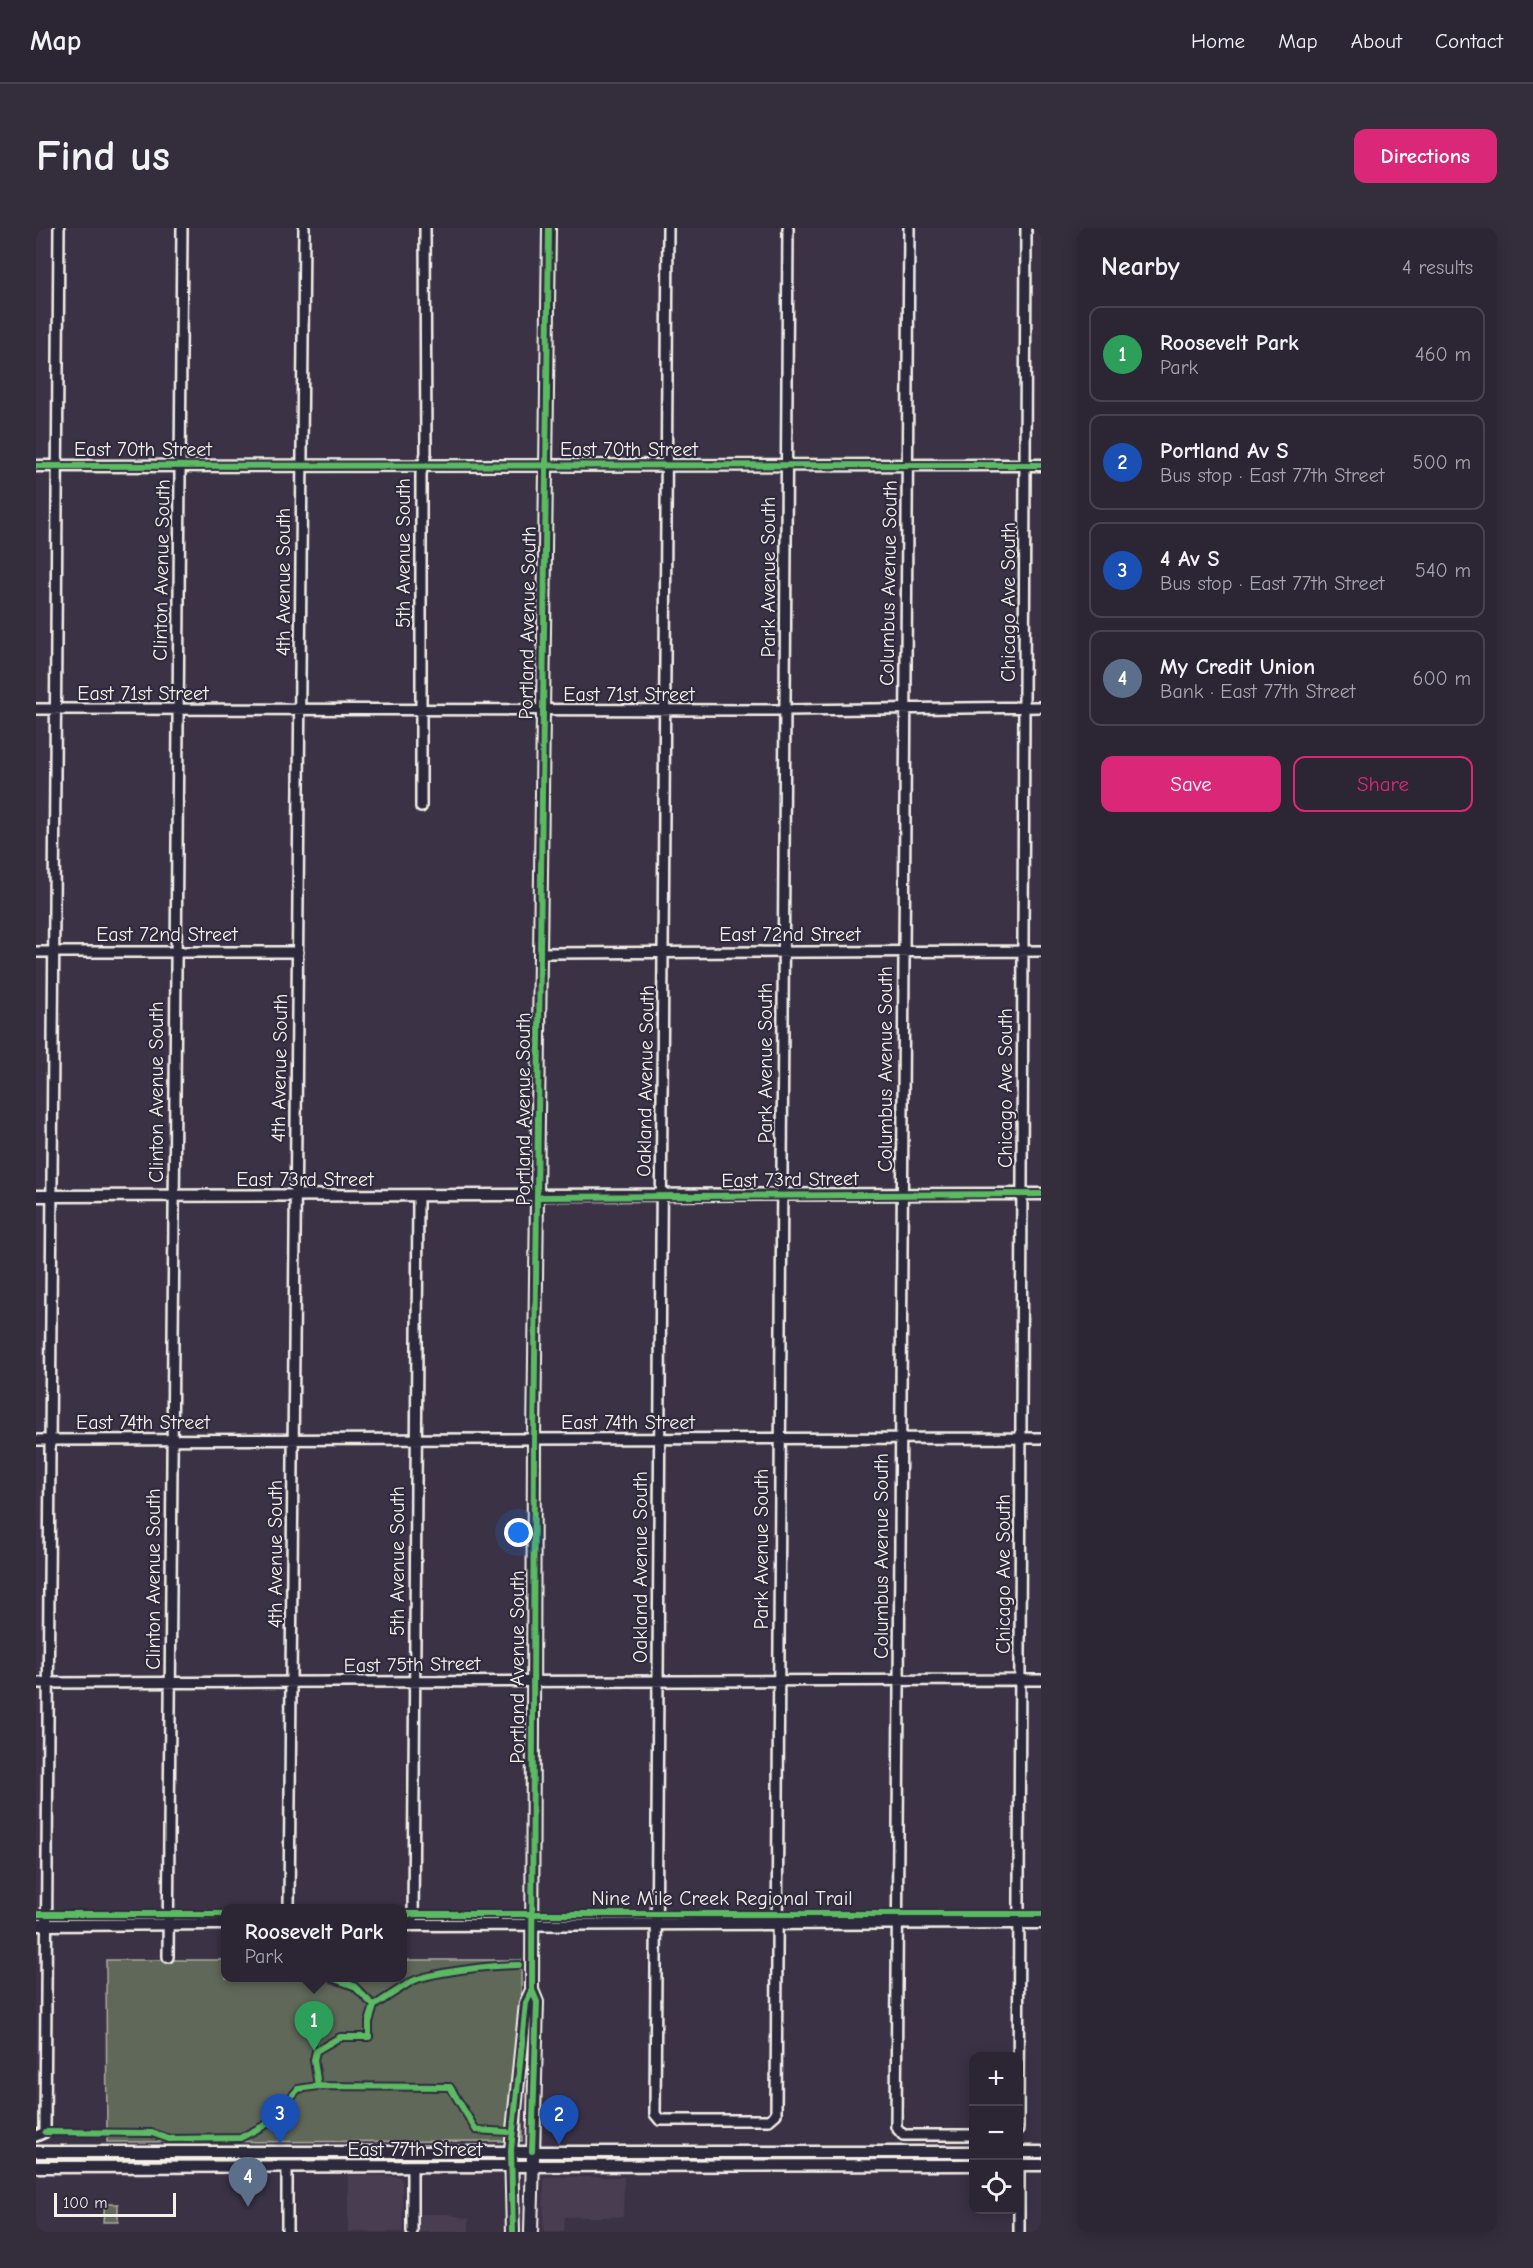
<!DOCTYPE html>
<meta charset="utf-8">
<style>
body{margin:0;font-family:"Comic Neue",sans-serif;background:#342e3c;color:#f1f3f6}
.controls{position:absolute;right:18px;bottom:18px;display:grid;overflow:hidden;border-radius:12px;box-shadow:0 3px 15px #0003}
.controls button{width:54px;height:54px;display:grid;place-items:center;padding:0;border:0;border-bottom:2px solid #48434f;background:#2c2634;color:#f1f3f6;font:30px sans-serif}
.scale{position:absolute;left:18px;bottom:15px;width:122px;box-sizing:border-box;padding-left:6px;border:3px solid #f4f1e8;border-top:0;font-size:16px;line-height:21px;white-space:nowrap;color:#f4f1e8;-webkit-text-stroke:4px #2f2a3d;paint-order:stroke}
.you{position:absolute;left:483px;top:1305px;width:21px;height:21px;margin:-15px;border:4px solid #fff;border-radius:50%;background:#1a73e8;box-shadow:0 0 0 9px #1a73e833}
.badge{display:grid;place-items:center;width:39px;height:39px;border-radius:50%;background:#db2777;color:#fff;font-size:20px;font-weight:700}
.pin{position:absolute;translate:-50% -50px;filter:drop-shadow(0 2px 3px #0008)}
.pin::after{content:'';position:absolute;top:32px;width:21px;height:18px;background:inherit;clip-path:polygon(0 0,100% 0,50% 100%)}
.popup{position:absolute;left:185px;top:1676px;width:186px;height:78px;box-sizing:border-box;display:grid;place-content:center;border-radius:12px;background:#2c2634;filter:drop-shadow(0 2px 4px #0005);font-size:20px;white-space:nowrap;color:#a6a5ac}
.popup b{font-size:22px;color:#f1f3f6}
.popup::after{content:'';position:absolute;left:50%;top:100%;margin-left:-12px;border:12px solid transparent;border-top-color:#2c2634}
.list{margin:0;padding:0;list-style:none}
h2{display:flex;justify-content:space-between;align-items:center;height:78px;margin:0;padding:0 24px;font-size:26px}
h2 small{font-size:20px;font-weight:400;color:#a6a5ac}
.list li{display:grid;grid-template-columns:39px 1fr auto;gap:18px;align-items:center;box-sizing:border-box;height:96px;margin:0 12px 12px;padding:0 12px;border:2px solid #48434f;border-radius:12px}
.list b{display:block;font-size:22px;white-space:nowrap}
.list p{margin:0;font-size:20px;white-space:nowrap;color:#a6a5ac}
.list em{font-size:20px;font-style:normal;color:#a6a5ac}
.actions{display:flex;gap:12px;padding:18px 24px}
.actions a{flex:1;padding:14px 0;border:2px solid #db2777;border-radius:12px;text-align:center;font-size:21px;color:#db2777}
.actions .main{background:#db2777;color:#fff}
.icon{flex:none;width:33px;height:33px;fill:none;stroke:currentColor;stroke-width:2;stroke-linecap:round;stroke-linejoin:round}
.map{position:relative;flex:none;width:1005px;height:2004px;overflow:hidden;border-radius:12px}
header{display:flex;align-items:center;gap:36px;box-sizing:border-box;height:84px;padding:0 30px;background:#2c2634;border-bottom:2px solid #48434f}
header strong{font-size:28px}
nav{display:flex;gap:33px;margin-inline-start:auto;font-size:21px}
.intro{display:flex;align-items:center;justify-content:space-between;box-sizing:border-box;height:144px;padding:0 36px}
h1{margin:0;font-size:42px}
.button{padding:15px 27px;border-radius:12px;background:#db2777;color:#fff;font-size:21px;font-weight:700}
main{display:flex;gap:36px;padding:0 36px}
aside{flex:1;background:#2c2634;border-radius:12px;box-shadow:0 3px 15px #0003}
.map>svg:first-child{display:block}
.built{fill:#493c51}
.green{fill:#61675a;stroke:#aaaca1;stroke-width:1.5}
.lines{fill:none;stroke-linecap:round;stroke-linejoin:round}
.minor-casing{stroke:#f4f1e8;stroke-width:14}
.tertiary-casing{stroke:#f4f1e8;stroke-width:15}
.secondary-casing{stroke:#f4f1e8;stroke-width:16}
.minor{stroke:#2f2a3d;stroke-width:9}
.tertiary{stroke:#2f2a3d;stroke-width:10}
.secondary{stroke:#2f2a3d;stroke-width:12}
.cycleway-casing{stroke:#2f2a3d;stroke-width:10}
.cycleway{stroke:#5cba63;stroke-width:6}
.labels{text-anchor:middle;stroke-width:4.5;stroke-linejoin:round;paint-order:stroke}
.street-label{font-size:20px;fill:#f4f1e8;stroke:#2f2a3d}
</style>
<header>
<strong>Map</strong>
<nav><a>Home</a><a>Map</a><a>About</a><a>Contact</a></nav>
</header>
<div class="intro"><h1>Find us</h1><a class="button">Directions</a></div>
<main>
<div class="map">
<svg width="1005" height="2004" viewBox="0 0 1005 2004">
<rect width="100%" height="100%" fill="#3b3246"/>
<filter id="ink" filterUnits="userSpaceOnUse"><feTurbulence type="fractalNoise" baseFrequency=".0167" numOctaves="2"/><feDisplacementMap in="SourceGraphic" scale="12" xChannelSelector="R" yChannelSelector="G"/><feConvolveMatrix kernelMatrix="1 2 1 2 8 2 1 2 1" color-interpolation-filters="sRGB"/></filter>
<g filter="url(#ink)">
<path class="built" d="M 312,1947 L 363,1948 L 366,1952 L 367,2004 L 312,2004 Z
M 508,1949 L 588,1949 L 587,1989 L 529,1989 L 528,2004 L 507,2004 Z
M 379,1986 L 412,1986 L 433,1991 L 433,2004 L 379,2004 Z"/>
<path class="green" d="M 70,1732 L 189,1732 L 190,1750 L 366,1750 L 367,1732 L 485,1732 L 486,1913 L 71,1914 Z
M 69,1976 L 82,1976 L 82,1994 L 67,1994 Z"/>
<g class="lines">
<defs>
<path id="minor" d="M 632,0 L 619,1886 L 624,1892 L 733,1892 L 740,1886 L 752,0
M 873,0 L 860,1899 L 867,1907 L 938,1907
M 0,481 L 749,482 L 1005,479
M 385,579 L 385,246 L 390,225 L 389,0
M 0,724 L 262,724
M 504,725 L 1005,723
M 0,1212 L 1005,1210
M 0,1455 L 1005,1452
M 253,1680 L 268,0
M 377,1697 L 382,969
M 132,1729 L 146,0
M 982,1901 L 990,0
M 0,1908 L 9,1904 L 23,0
M 251,1939 L 251,2004
M 376,2004 L 376,1940
M 983,2004 L 983,1924"/>
<path id="tertiary" d="M 0,238 L 1005,237
M 0,968 L 1005,966
M 0,1697 L 190,1696
M 366,1697 L 1005,1695
M 0,1924 L 938,1924
M 982,1924 L 1005,1924
M 982,1937 L 1005,1937
M 0,1939 L 938,1937"/>
<path id="secondary" d="M 477,2004 L 475,1922 L 490,1775 L 496,1762
M 495,2004 L 501,1774 L 496,1762 L 498,1212 L 513,0"/>
</defs>
<use href="#minor" class="minor-casing"/>
<use href="#tertiary" class="tertiary-casing"/>
<use href="#secondary" class="secondary-casing"/>
<use href="#minor" class="minor"/>
<use href="#tertiary" class="tertiary"/>
<use href="#secondary" class="secondary"/>
<defs>
<path id="cycleway" d="M 0,238 L 1005,237
M 503,969 L 1005,966
M 0,1686 L 190,1686
M 366,1686 L 1005,1686
M 296,1750 L 318,1758 L 338,1778 C 349,1770 361,1763 373,1755 C 390,1744 461,1737 483,1737
M 338,1778 L 333,1794 L 333,1809 L 304,1809 L 280,1823 L 278,1832 L 282,1858 L 414,1859 L 440,1902 L 471,1904
M 9,1904 L 116,1905 L 133,1911 L 204,1910 L 233,1895 L 262,1861 L 282,1858
M 496,1923 L 501,1774 L 496,1762 L 498,1212 L 513,0
M 477,2004 L 475,1922 L 490,1775 L 496,1762"/>
</defs>
<use href="#cycleway" class="cycleway-casing"/>
<use href="#cycleway" class="cycleway"/>
</g>
</g>
<g class="labels">
<g class="street-label">
<text x="107" y="228">East 70th Street</text>
<text x="593" y="228">East 70th Street</text>
<text transform="translate(367 325) rotate(-90)" y="7">5th Avenue South</text>
<text transform="translate(125 342) rotate(-89)" y="7">Clinton Avenue South</text>
<text transform="translate(732 349) rotate(-90)" y="7">Park Avenue South</text>
<text transform="translate(247 354) rotate(-90)" y="7">4th Avenue South</text>
<text transform="translate(852 355) rotate(-89)" y="7">Columbus Avenue South</text>
<text transform="translate(972 374) rotate(-90)" y="7">Chicago Ave South</text>
<text transform="translate(491 395) rotate(-89)" y="7">Portland Avenue South</text>
<text x="107" y="472">East 71st Street</text>
<text x="593" y="473">East 71st Street</text>
<text x="131" y="713">East 72nd Street</text>
<text x="754" y="713">East 72nd Street</text>
<text transform="translate(729 835) rotate(-90)" y="7">Park Avenue South</text>
<text transform="translate(243 840) rotate(-89)" y="7">4th Avenue South</text>
<text transform="translate(849 841) rotate(-90)" y="7">Columbus Avenue South</text>
<text transform="translate(609 853) rotate(-89)" y="7">Oakland Avenue South</text>
<text transform="translate(969 860) rotate(-90)" y="7">Chicago Ave South</text>
<text transform="translate(120 864) rotate(-90)" y="7">Clinton Avenue South</text>
<text transform="translate(487 881) rotate(-90)" y="7">Portland Avenue South</text>
<text x="269" y="958">East 73rd Street</text>
<text transform="translate(754 951) rotate(-1)" y="7">East 73rd Street</text>
<text x="107" y="1201">East 74th Street</text>
<text x="592" y="1201">East 74th Street</text>
<text transform="translate(725 1321) rotate(-90)" y="7">Park Avenue South</text>
<text transform="translate(239 1326) rotate(-90)" y="7">4th Avenue South</text>
<text transform="translate(845 1328) rotate(-90)" y="7">Columbus Avenue South</text>
<text transform="translate(361 1333) rotate(-90)" y="7">5th Avenue South</text>
<text transform="translate(604 1339) rotate(-90)" y="7">Oakland Avenue South</text>
<text transform="translate(967 1346) rotate(-90)" y="7">Chicago Ave South</text>
<text transform="translate(117 1351) rotate(-90)" y="7">Clinton Avenue South</text>
<text transform="translate(376 1436) rotate(-1)" y="7">East 75th Street</text>
<text transform="translate(481 1439) rotate(-90)" y="7">Portland Avenue South</text>
<text x="686" y="1677">Nine Mile Creek Regional Trail</text>
<text x="379" y="1928">East 77th Street</text>
</g>
</g>
</svg>
<div class="controls">
<button>+</button>
<button>−</button>
<button><svg class="icon" aria-label="locate" viewBox="0 0 24 24"><circle cx="12" cy="12" r="6"/><path d="M12 2v4M12 18v4M2 12h4M18 12h4"/></svg></button>
</div>
<div class="scale">100 m</div>
<div class="you"></div>
<div class="pin badge" style="left:278px;top:1823px;background:#2e9e5b">1</div>
<div class="popup"><b>Roosevelt Park</b>Park</div>
<div class="pin badge" style="left:523px;top:1917px;background:#1a4fb4">2</div>
<div class="pin badge" style="left:244px;top:1916px;background:#1a4fb4">3</div>
<div class="pin badge" style="left:212px;top:1979px;background:#5c6f8a">4</div>
</div>
<aside>
<h2>Nearby<small>4 results</small></h2>
<ul class="list">
<li><span class="badge" style="background:#2e9e5b">1</span><div><b>Roosevelt Park</b><p>Park</p></div><em>460 m</em></li>
<li><span class="badge" style="background:#1a4fb4">2</span><div><b>Portland Av S</b><p>Bus stop · East 77th Street</p></div><em>500 m</em></li>
<li><span class="badge" style="background:#1a4fb4">3</span><div><b>4 Av S</b><p>Bus stop · East 77th Street</p></div><em>540 m</em></li>
<li><span class="badge" style="background:#5c6f8a">4</span><div><b>My Credit Union</b><p>Bank · East 77th Street</p></div><em>600 m</em></li>
</ul>
<div class="actions"><a class="main">Save</a><a>Share</a></div>
</aside>
</main>
